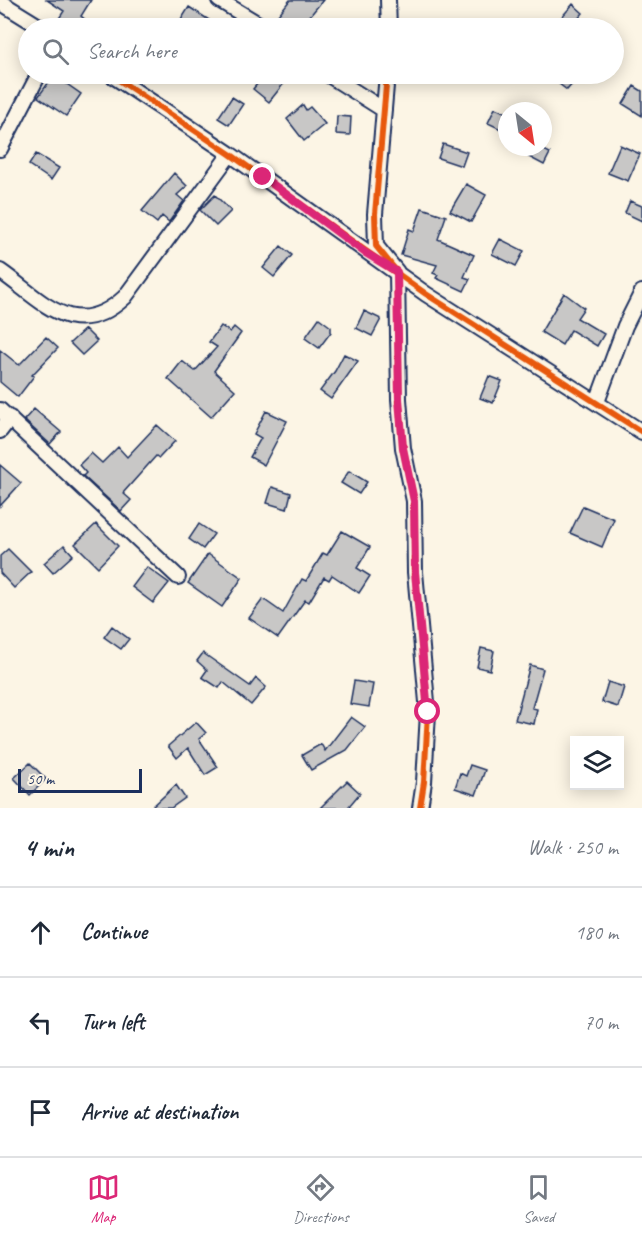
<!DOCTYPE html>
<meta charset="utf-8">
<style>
body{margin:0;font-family:Caveat,sans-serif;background:#f2f2f3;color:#1f2937}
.controls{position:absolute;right:18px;bottom:18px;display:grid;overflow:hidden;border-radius:0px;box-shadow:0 3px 15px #0003}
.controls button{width:54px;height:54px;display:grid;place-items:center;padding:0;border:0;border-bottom:2px solid #e0e1e3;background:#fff;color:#1f2937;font:30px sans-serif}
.compass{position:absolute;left:498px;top:102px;width:54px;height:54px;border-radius:50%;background:#fff;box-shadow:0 3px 15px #0003;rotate:150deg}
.scale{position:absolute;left:18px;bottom:15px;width:124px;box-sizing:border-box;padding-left:6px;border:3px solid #1b2f5e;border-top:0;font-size:16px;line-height:21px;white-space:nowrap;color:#1b2f5e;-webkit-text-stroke:4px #fcf5e5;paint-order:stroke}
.stop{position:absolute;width:18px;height:18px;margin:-14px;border:4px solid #db2777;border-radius:50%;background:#fff}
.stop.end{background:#db2777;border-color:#fff;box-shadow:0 2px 6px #0008}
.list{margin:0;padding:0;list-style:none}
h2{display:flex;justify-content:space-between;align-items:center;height:78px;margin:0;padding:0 24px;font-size:26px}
h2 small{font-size:20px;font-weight:400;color:#747a83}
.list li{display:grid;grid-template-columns:39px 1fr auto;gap:18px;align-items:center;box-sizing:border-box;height:90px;padding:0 24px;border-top:2px solid #e0e1e3}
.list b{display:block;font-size:22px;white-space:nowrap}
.list em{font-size:20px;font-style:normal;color:#747a83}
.icon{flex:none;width:33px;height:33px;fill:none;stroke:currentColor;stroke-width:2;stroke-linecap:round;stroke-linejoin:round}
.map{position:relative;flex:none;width:642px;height:808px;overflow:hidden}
.search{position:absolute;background:#fff;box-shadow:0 3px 15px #0003;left:18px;right:18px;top:18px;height:66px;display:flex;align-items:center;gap:15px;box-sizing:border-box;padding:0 21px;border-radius:33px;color:#747a83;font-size:22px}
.sheet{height:348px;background:#fff}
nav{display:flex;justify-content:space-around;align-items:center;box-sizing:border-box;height:84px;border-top:2px solid #e0e1e3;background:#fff;font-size:16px;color:#747a83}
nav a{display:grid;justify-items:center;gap:3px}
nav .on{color:#db2777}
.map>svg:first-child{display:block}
.building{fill:#c8c7c6;stroke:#1b2f5e;stroke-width:1.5}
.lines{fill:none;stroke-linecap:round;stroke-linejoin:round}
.minor-casing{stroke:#1b2f5e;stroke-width:18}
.minor{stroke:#fcf5e5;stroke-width:14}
.cycleway-casing{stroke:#fcf5e5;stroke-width:10}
.cycleway{stroke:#e8590c;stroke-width:6}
.route{stroke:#db2777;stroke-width:8}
</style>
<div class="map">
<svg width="642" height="808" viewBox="0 0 642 808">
<rect width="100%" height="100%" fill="#fcf5e5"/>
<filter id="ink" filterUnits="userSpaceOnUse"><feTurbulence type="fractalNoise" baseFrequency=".0167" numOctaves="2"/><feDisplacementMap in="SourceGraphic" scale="12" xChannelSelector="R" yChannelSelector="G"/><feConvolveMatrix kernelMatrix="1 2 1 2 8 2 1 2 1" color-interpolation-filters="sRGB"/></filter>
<g filter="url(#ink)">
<path class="building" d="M 47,0 L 91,0 L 81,16 L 95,28 L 73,28 L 58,20 L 64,11 Z
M 290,0 L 323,0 L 300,28 L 285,28 L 274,20 Z
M 573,4 L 583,13 L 570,28 L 560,19 Z
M 189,7 L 209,20 L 203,28 L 176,28 Z
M 270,74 L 275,74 L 285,82 L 269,102 L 253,89 L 262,78 L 265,80 Z
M 546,74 L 581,74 L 567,90 Z
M 54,75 L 81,94 L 66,116 L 38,97 Z
M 634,86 L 642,91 L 642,116 L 623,104 Z
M 232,97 L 243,104 L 229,125 L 218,118 Z
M 303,105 L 306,110 L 310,107 L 325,124 L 304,141 L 287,119 Z
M 495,108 L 507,113 L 507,132 L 488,123 Z
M 337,116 L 351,117 L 350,135 L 336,134 Z
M 443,144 L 467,152 L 462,166 L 438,158 Z
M 620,145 L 640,154 L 628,181 L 608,173 Z
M 510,147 L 538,147 L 550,153 L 544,165 Z
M 36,154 L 59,168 L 51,180 L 29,165 Z
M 174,173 L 187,186 L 177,195 L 184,201 L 169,222 L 162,216 L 157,223 L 142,211 Z
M 466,184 L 486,195 L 471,222 L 450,211 Z
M 215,195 L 231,211 L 216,226 L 200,210 Z
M 630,201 L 642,206 L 642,221 L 625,213 Z
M 422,208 L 446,216 L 438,239 L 474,255 L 464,277 L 470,279 L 464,291 L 436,278 L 438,275 L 433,273 L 437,265 L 401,255 L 409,229 L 414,231 Z
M 500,239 L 524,251 L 516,266 L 492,254 Z
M 281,246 L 292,255 L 274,277 L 263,268 Z
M 564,293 L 584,308 L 577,318 L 604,334 L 597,346 L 571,330 L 562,345 L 541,332 Z
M 364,311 L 381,319 L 372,336 L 356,328 Z
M 319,318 L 331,327 L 331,332 L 319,348 L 305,338 Z
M 221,326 L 230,332 L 234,327 L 241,333 L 214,371 L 235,390 L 211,417 L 168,379 L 182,361 L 195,371 L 217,347 L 209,342 Z
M 85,329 L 97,341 L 82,355 L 70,343 Z
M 46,337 L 58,348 L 32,375 L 34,376 L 18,397 L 0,382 L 0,350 L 19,365 Z
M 344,354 L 358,361 L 331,399 L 320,391 L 335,371 Z
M 489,376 L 502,381 L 493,403 L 480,398 Z
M 34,409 L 61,432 L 50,444 L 24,420 Z
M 266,411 L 287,421 L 264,465 L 250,457 L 261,438 L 254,434 Z
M 157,425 L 175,441 L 159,458 L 156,456 L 123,493 L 131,500 L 121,511 L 83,476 L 86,473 L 79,465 L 91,453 L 102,463 L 118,447 L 127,457 Z
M 0,465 L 21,483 L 0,506 Z
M 349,471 L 367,482 L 359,494 L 341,483 Z
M 272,487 L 291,493 L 287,509 L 267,503 Z
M 583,506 L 614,519 L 602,547 L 570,533 Z
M 96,524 L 118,546 L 98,567 L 75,544 Z
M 199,524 L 214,534 L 203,549 L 189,539 Z
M 342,531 L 370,547 L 357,568 L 370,576 L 359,593 L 332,575 L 329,580 L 324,577 L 309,602 L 305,600 L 278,638 L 249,618 L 263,599 L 283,613 L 302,579 L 306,581 L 323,553 L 327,555 Z
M 64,545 L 73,555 L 53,573 L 44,563 Z
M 8,549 L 31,572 L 14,588 L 0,573 L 0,556 Z
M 208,554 L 242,578 L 222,607 L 188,583 Z
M 147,567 L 169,583 L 153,603 L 132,587 Z
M 112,626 L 129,639 L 121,649 L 104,637 Z
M 481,648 L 494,651 L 490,670 L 477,667 Z
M 203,653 L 250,686 L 256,678 L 266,687 L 251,705 L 223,682 L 219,688 L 202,677 L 207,670 L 197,661 Z
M 530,665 L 543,669 L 532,708 L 537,709 L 534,724 L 515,720 Z
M 354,681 L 373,684 L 369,707 L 350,704 Z
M 608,682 L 624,687 L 618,707 L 602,702 Z
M 351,717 L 365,727 L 347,750 L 311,770 L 302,755 L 321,744 L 325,751 Z
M 196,722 L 206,733 L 199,739 L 218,767 L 205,775 L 188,748 L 177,758 L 168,746 Z
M 30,763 L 46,779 L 30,795 L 14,778 Z
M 470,765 L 485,770 L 476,795 L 455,788 L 460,773 L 466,776 Z
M 347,781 L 360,793 L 349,806 L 352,808 L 320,808 Z
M 176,785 L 185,798 L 171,808 L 151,808 Z"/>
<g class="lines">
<defs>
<path id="minor" d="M 219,0 L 265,28
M 388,0 L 389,28
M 0,2 L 42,28
M 110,74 L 230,154 L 426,294 L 642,432
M 327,74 L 384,110
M 387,74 L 375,214 L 376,246 L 397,272 L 399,399 L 403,448 L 414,501 L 415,572 L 428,713 L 424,782 L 420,808
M 0,149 L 39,74
M 0,271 C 42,300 74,344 125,297 L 230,154
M 597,402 L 625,326 L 642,292
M 0,410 L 178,577
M 0,431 L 10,418"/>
</defs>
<use href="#minor" class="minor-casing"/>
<use href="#minor" class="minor"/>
<defs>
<path id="cycleway" d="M 110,74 L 230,154 L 426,294 L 642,432
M 387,74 L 375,214 L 376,246 L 397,272 L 399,399 L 403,448 L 414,501 L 415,572 L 428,713 L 424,782 L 420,808"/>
</defs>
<use href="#cycleway" class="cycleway-casing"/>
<use href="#cycleway" class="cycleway"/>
</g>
</g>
<g class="lines" filter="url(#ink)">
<path class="route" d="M 263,177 L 364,252 L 397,272 L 399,399 L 403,448 L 414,501 L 415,572 L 428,712"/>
</g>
</svg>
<div class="controls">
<button><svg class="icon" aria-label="layers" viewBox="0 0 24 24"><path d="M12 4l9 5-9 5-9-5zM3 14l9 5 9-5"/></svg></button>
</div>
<svg class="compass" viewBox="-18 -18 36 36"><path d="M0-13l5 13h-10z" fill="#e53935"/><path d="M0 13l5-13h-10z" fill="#747a83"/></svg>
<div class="scale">50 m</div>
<div class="stop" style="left:428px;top:712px"></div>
<div class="stop end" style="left:263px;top:177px"></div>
<div class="search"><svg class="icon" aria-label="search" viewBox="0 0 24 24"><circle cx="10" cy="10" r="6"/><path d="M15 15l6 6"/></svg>Search here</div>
</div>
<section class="sheet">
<h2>4 min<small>Walk · 250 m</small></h2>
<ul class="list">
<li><svg class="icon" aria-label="ahead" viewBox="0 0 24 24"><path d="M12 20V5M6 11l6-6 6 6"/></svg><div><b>Continue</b></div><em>180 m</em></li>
<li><svg class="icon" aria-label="left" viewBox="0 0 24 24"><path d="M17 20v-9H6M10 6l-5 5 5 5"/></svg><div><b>Turn left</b></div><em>70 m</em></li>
<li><svg class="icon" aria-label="arrive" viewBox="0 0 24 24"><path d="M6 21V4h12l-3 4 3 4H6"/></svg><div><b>Arrive at destination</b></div></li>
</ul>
</section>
<nav>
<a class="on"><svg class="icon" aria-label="map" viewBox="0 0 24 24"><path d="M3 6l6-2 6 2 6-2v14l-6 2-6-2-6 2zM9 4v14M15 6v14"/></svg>Map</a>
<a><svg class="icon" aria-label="directions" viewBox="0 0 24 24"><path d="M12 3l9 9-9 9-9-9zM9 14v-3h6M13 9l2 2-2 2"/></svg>Directions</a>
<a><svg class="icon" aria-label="saved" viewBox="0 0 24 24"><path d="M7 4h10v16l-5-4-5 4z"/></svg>Saved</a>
</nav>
